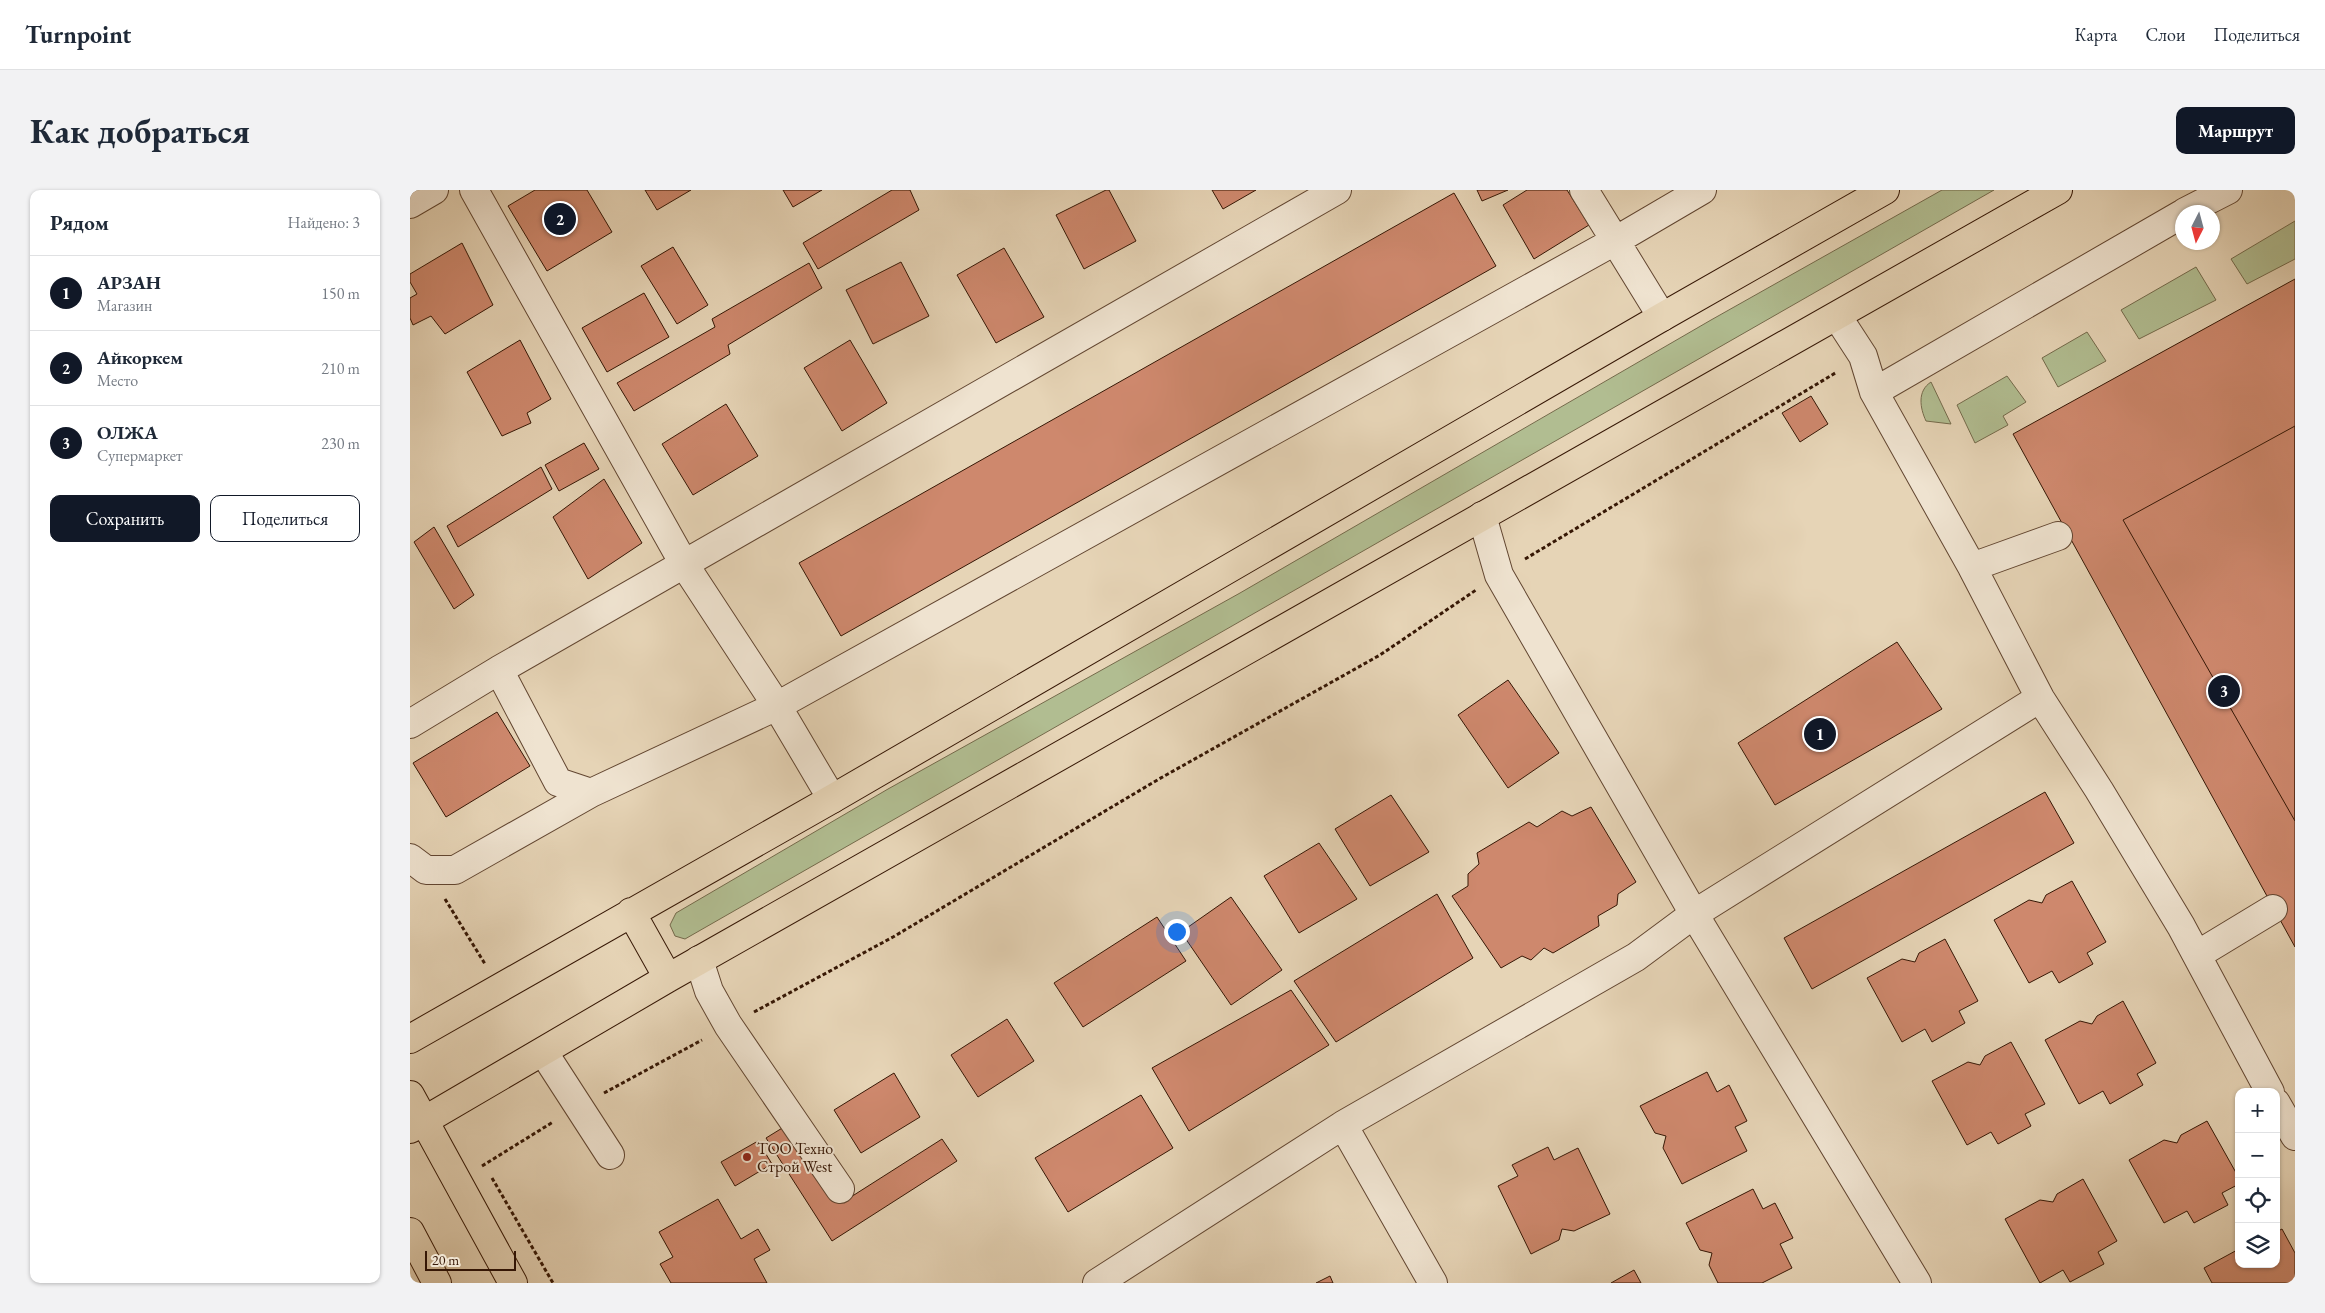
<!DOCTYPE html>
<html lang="ru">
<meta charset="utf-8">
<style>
body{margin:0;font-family:"EB Garamond",serif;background:#f2f2f3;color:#1f2937}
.controls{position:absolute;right:15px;bottom:15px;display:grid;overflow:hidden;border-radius:10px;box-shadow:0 1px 4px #0004}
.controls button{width:45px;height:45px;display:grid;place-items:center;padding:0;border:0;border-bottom:1px solid #e0e1e3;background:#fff;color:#1f2937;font:25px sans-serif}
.compass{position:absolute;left:1765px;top:15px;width:45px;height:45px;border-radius:50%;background:#fff;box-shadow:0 1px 4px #0004;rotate:186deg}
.scale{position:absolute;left:15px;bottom:12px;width:91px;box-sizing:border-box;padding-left:5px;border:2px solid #361705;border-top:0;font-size:14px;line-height:18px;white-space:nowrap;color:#361705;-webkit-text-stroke:4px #efe3d0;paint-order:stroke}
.you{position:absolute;left:766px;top:741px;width:18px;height:18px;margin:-12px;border:4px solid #fff;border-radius:50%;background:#1a73e8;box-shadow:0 0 0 8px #1a73e833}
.badge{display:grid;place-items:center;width:32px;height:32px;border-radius:50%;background:#111827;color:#fff;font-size:16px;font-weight:700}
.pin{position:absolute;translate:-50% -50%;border:2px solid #fff;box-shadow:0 1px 5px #0006}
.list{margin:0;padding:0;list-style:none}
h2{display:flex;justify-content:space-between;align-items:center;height:65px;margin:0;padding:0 20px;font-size:21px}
h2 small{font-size:16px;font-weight:400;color:#747a83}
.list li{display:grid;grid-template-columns:32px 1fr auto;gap:15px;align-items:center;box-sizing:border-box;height:75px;padding:0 20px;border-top:1px solid #e0e1e3}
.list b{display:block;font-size:19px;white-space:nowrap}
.list p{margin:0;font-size:16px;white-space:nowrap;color:#747a83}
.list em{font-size:16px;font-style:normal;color:#747a83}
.actions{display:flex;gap:10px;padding:15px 20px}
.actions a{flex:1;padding:11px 0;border:1px solid #111827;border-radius:10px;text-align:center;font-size:18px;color:#111827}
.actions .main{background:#111827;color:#fff}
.icon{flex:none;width:28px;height:28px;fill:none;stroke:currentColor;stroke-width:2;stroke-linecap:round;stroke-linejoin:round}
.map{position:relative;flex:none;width:1885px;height:1093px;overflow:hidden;border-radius:10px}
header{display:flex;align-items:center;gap:30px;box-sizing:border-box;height:70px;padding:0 25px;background:#fff;border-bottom:1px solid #e0e1e3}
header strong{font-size:24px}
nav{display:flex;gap:28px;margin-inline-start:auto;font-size:18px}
.intro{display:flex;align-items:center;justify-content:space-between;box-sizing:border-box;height:120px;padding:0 30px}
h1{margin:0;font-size:35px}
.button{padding:12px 22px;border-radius:10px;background:#111827;color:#fff;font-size:18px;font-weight:700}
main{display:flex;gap:30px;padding:0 30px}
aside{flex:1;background:#fff;border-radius:10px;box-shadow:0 1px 4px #0004}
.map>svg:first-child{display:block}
.green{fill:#b1bd91;stroke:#746a4b}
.building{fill:#ce886d;stroke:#361705}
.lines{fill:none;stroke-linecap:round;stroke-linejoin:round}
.minor-casing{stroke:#624631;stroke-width:30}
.major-casing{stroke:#361705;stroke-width:30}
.path{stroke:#361705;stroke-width:3;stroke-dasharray:4 2.5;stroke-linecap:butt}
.minor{stroke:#efe3d0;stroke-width:28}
.major{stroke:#e6d4b6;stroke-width:28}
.poi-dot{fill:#8f2418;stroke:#efe3d0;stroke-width:2}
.labels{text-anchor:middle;stroke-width:4;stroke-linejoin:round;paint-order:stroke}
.poi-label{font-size:16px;fill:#361705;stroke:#efe3d0;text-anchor:start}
</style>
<header>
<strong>Turnpoint</strong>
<nav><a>Карта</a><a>Слои</a><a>Поделиться</a></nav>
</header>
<div class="intro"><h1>Как добраться</h1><a class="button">Маршрут</a></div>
<main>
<aside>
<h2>Рядом<small>Найдено: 3</small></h2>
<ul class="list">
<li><span class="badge">1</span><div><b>АРЗАН</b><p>Магазин</p></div><em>150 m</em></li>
<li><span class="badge">2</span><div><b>Айкоркем</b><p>Место</p></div><em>210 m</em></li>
<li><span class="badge">3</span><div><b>ОЛЖА</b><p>Супермаркет</p></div><em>230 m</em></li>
</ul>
<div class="actions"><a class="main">Сохранить</a><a>Поделиться</a></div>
</aside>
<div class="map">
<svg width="1885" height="1093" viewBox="0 0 1885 1093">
<rect width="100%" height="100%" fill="#e6d4b6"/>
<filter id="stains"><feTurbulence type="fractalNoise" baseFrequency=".004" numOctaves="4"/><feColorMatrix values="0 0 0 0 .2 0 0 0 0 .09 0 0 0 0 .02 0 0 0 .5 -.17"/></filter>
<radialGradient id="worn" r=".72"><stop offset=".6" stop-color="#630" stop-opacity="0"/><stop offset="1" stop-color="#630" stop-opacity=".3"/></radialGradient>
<path class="green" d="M 1532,0 L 1584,0 L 275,749 L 265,746 L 260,735 L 266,723 L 478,599 L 830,403 L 1301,130 Z
M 1885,31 L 1885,69 L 1837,94 L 1821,69 Z
M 1786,77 L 1806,110 L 1729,149 L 1711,120 Z
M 1677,142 L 1696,171 L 1648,197 L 1632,168 Z
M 1597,186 L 1616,212 L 1593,226 L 1598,235 L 1565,253 L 1547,215 Z
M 1521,192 L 1541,234 L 1516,231 C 1510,218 1507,201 1521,192 Z"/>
<path class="building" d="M 125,0 L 177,0 L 202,42 L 137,81 L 98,16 Z
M 235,0 L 281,0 L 247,20 Z
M 373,0 L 412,0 L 383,17 Z
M 482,0 L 500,0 L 509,20 L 408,79 L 393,53 Z
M 696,0 L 699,0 L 726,51 L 674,79 L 646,25 Z
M 802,0 L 846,0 L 813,19 Z
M 1067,0 L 1098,0 L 1072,11 Z
M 1117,0 L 1157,0 L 1179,35 L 1124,69 L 1093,15 Z
M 1044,3 L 1086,76 L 431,446 L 389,373 Z
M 52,53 L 83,115 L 35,144 L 21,126 L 3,135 L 0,128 L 0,108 L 7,104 L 0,92 L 0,84 Z
M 263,57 L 298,115 L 267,134 L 231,76 Z
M 594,58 L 634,127 L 586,153 L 547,85 Z
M 491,72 L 519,126 L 463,154 L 436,100 Z
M 399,73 L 412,98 L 318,155 L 320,164 L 224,221 L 207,193 L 305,137 L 302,129 Z
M 1885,89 L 1885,757 L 1603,244 Z
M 234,103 L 259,147 L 197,182 L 172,138 Z
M 110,150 L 141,209 L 117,223 L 121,233 L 92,246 L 57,182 Z
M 440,150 L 477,213 L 432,241 L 394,178 Z
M 1401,206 L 1418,234 L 1390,252 L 1372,223 Z
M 316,214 L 348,266 L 283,305 L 252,254 Z
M 1885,236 L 1885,631 L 1713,330 Z
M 174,253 L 189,279 L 149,301 L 135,275 Z
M 131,277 L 142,299 L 48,357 L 37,336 Z
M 194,289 L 232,353 L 178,389 L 143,327 Z
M 24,337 L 64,405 L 44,419 L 4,352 Z
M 1487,452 L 1532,519 L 1365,615 L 1328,553 Z
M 1098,490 L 1149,563 L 1098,598 L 1048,525 Z
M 87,522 L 120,576 L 36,627 L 3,573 Z
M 1635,602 L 1664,653 L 1402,799 L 1374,748 Z
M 981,605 L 1019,662 L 960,696 L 925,639 Z
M 1181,617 L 1226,692 L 1208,704 L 1207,715 L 1188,726 L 1189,736 L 1143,763 L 1134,758 L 1121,770 L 1112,766 L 1091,778 L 1042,706 L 1058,696 L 1058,684 L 1069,674 L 1067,663 L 1119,632 L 1127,637 L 1152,621 L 1162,626 Z
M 909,653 L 947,709 L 889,743 L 854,686 Z
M 1662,691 L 1696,752 L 1677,763 L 1683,774 L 1649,793 L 1642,781 L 1619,793 L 1584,730 L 1619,710 L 1632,713 L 1636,705 Z
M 1027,704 L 1063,768 L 926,852 L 884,791 Z
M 821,707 L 872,780 L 821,815 L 771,742 Z
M 747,727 L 776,771 L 673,837 L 644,793 Z
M 1535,749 L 1568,811 L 1549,821 L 1555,833 L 1522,852 L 1515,839 L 1492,852 L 1457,788 L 1492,769 L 1505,772 L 1509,763 Z
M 881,800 L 919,855 L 779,941 L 742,878 Z
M 1713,811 L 1746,873 L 1727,884 L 1733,895 L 1700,914 L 1693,901 L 1669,914 L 1635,850 L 1670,831 L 1682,834 L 1687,826 Z
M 597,829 L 624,871 L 568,907 L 541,865 Z
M 1601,852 L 1635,914 L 1615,924 L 1621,936 L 1588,954 L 1581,942 L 1557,955 L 1522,891 L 1558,872 L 1570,875 L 1575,866 Z
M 1297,882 L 1307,902 L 1319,895 L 1337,931 L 1325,937 L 1337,961 L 1272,994 L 1253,958 L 1256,946 L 1245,943 L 1230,916 Z
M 484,883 L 510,927 L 451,963 L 424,920 Z
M 731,905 L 763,958 L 658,1022 L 625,968 Z
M 1797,931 L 1829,988 L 1829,994 L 1812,1003 L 1818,1015 L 1784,1033 L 1777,1021 L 1754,1033 L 1719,970 L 1754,950 L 1767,953 L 1771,945 Z
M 382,932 L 433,1012 L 532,949 L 547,971 L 422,1051 L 356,948 Z
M 348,951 L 362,974 L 325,996 L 311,972 Z
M 1138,957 L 1144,970 L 1168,958 L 1200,1024 L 1164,1041 L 1152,1039 L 1149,1050 L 1121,1064 L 1088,996 L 1108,986 L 1102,975 Z
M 1673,989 L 1707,1051 L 1688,1062 L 1694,1074 L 1660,1092 L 1653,1080 L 1630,1093 L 1595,1029 L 1630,1010 L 1643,1012 L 1647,1004 Z
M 1343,999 L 1353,1019 L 1365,1013 L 1383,1048 L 1370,1054 L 1382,1078 L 1352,1093 L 1308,1093 L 1299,1075 L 1302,1063 L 1290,1060 L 1276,1033 Z
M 308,1009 L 331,1049 L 348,1039 L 360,1060 L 344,1069 L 357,1093 L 261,1093 L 250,1074 L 263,1067 L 249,1042 Z
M 1872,1039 L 1885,1063 L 1885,1093 L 1802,1093 L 1794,1078 L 1829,1059 L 1829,1074 L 1866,1074 L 1866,1042 Z
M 1224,1080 L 1231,1093 L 1201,1093 Z
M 920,1086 L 923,1093 L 906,1093 Z"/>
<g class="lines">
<defs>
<path id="minor" d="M 64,0 L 274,374 L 367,516 L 422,609
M 1174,0 L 1252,127
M 0,14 L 24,0
M 1775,22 L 1818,0
M 1427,126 L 1453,166 L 1464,202 L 1562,377 L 1630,508 L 1689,600 L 1771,736 L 1860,902
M 1464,202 L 1772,24
M 1072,326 L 1089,385 L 1284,724 L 1507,1093
M 1562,377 L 1648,346
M 89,480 L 148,592 L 181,603 L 367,516 L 1205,51 L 1292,0
M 0,534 L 89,480 L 927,0
M 0,668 L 16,680 L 45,680 L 181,603
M 1787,765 L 1863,719
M 289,770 L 299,801 L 318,835 L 430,999
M 134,863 L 200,965
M 1866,913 L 1885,946
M 687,1093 L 933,935
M 1023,1093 L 933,935 L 1226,767 L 1284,724 L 1630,508"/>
<path id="major" d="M 221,722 L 258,788
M 0,849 L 422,609 L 1252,127 L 1475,0
M 0,905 L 103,1093
M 0,939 L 258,788 L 1648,0
M 0,1042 L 27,1093"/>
</defs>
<use href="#minor" class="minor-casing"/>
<use href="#major" class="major-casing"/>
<path class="path" d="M 1115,369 L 1427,182
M 35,709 L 75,774
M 344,822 L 483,747 L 749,589 L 970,465 L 1066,400
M 194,903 L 292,850
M 72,976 L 143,932
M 82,988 L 143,1093"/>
<use href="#minor" class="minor"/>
<use href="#major" class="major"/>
</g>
<circle class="poi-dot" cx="337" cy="967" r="5"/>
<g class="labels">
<g class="poi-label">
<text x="347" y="964">ТОО Техно<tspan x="347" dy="18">Строй West</tspan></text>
</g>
</g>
<rect width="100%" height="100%" filter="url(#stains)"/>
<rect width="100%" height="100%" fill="url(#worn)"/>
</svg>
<div class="controls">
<button>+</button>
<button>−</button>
<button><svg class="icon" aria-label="locate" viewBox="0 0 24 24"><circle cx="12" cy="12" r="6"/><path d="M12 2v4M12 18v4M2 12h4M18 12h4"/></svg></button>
<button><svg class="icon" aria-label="layers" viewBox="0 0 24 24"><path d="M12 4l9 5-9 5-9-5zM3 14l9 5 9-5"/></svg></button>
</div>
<svg class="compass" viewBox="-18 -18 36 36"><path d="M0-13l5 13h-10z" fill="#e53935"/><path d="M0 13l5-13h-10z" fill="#747a83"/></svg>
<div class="scale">20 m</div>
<div class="you"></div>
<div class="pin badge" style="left:1410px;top:544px">1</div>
<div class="pin badge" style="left:150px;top:29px">2</div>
<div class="pin badge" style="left:1814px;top:501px">3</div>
</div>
</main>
